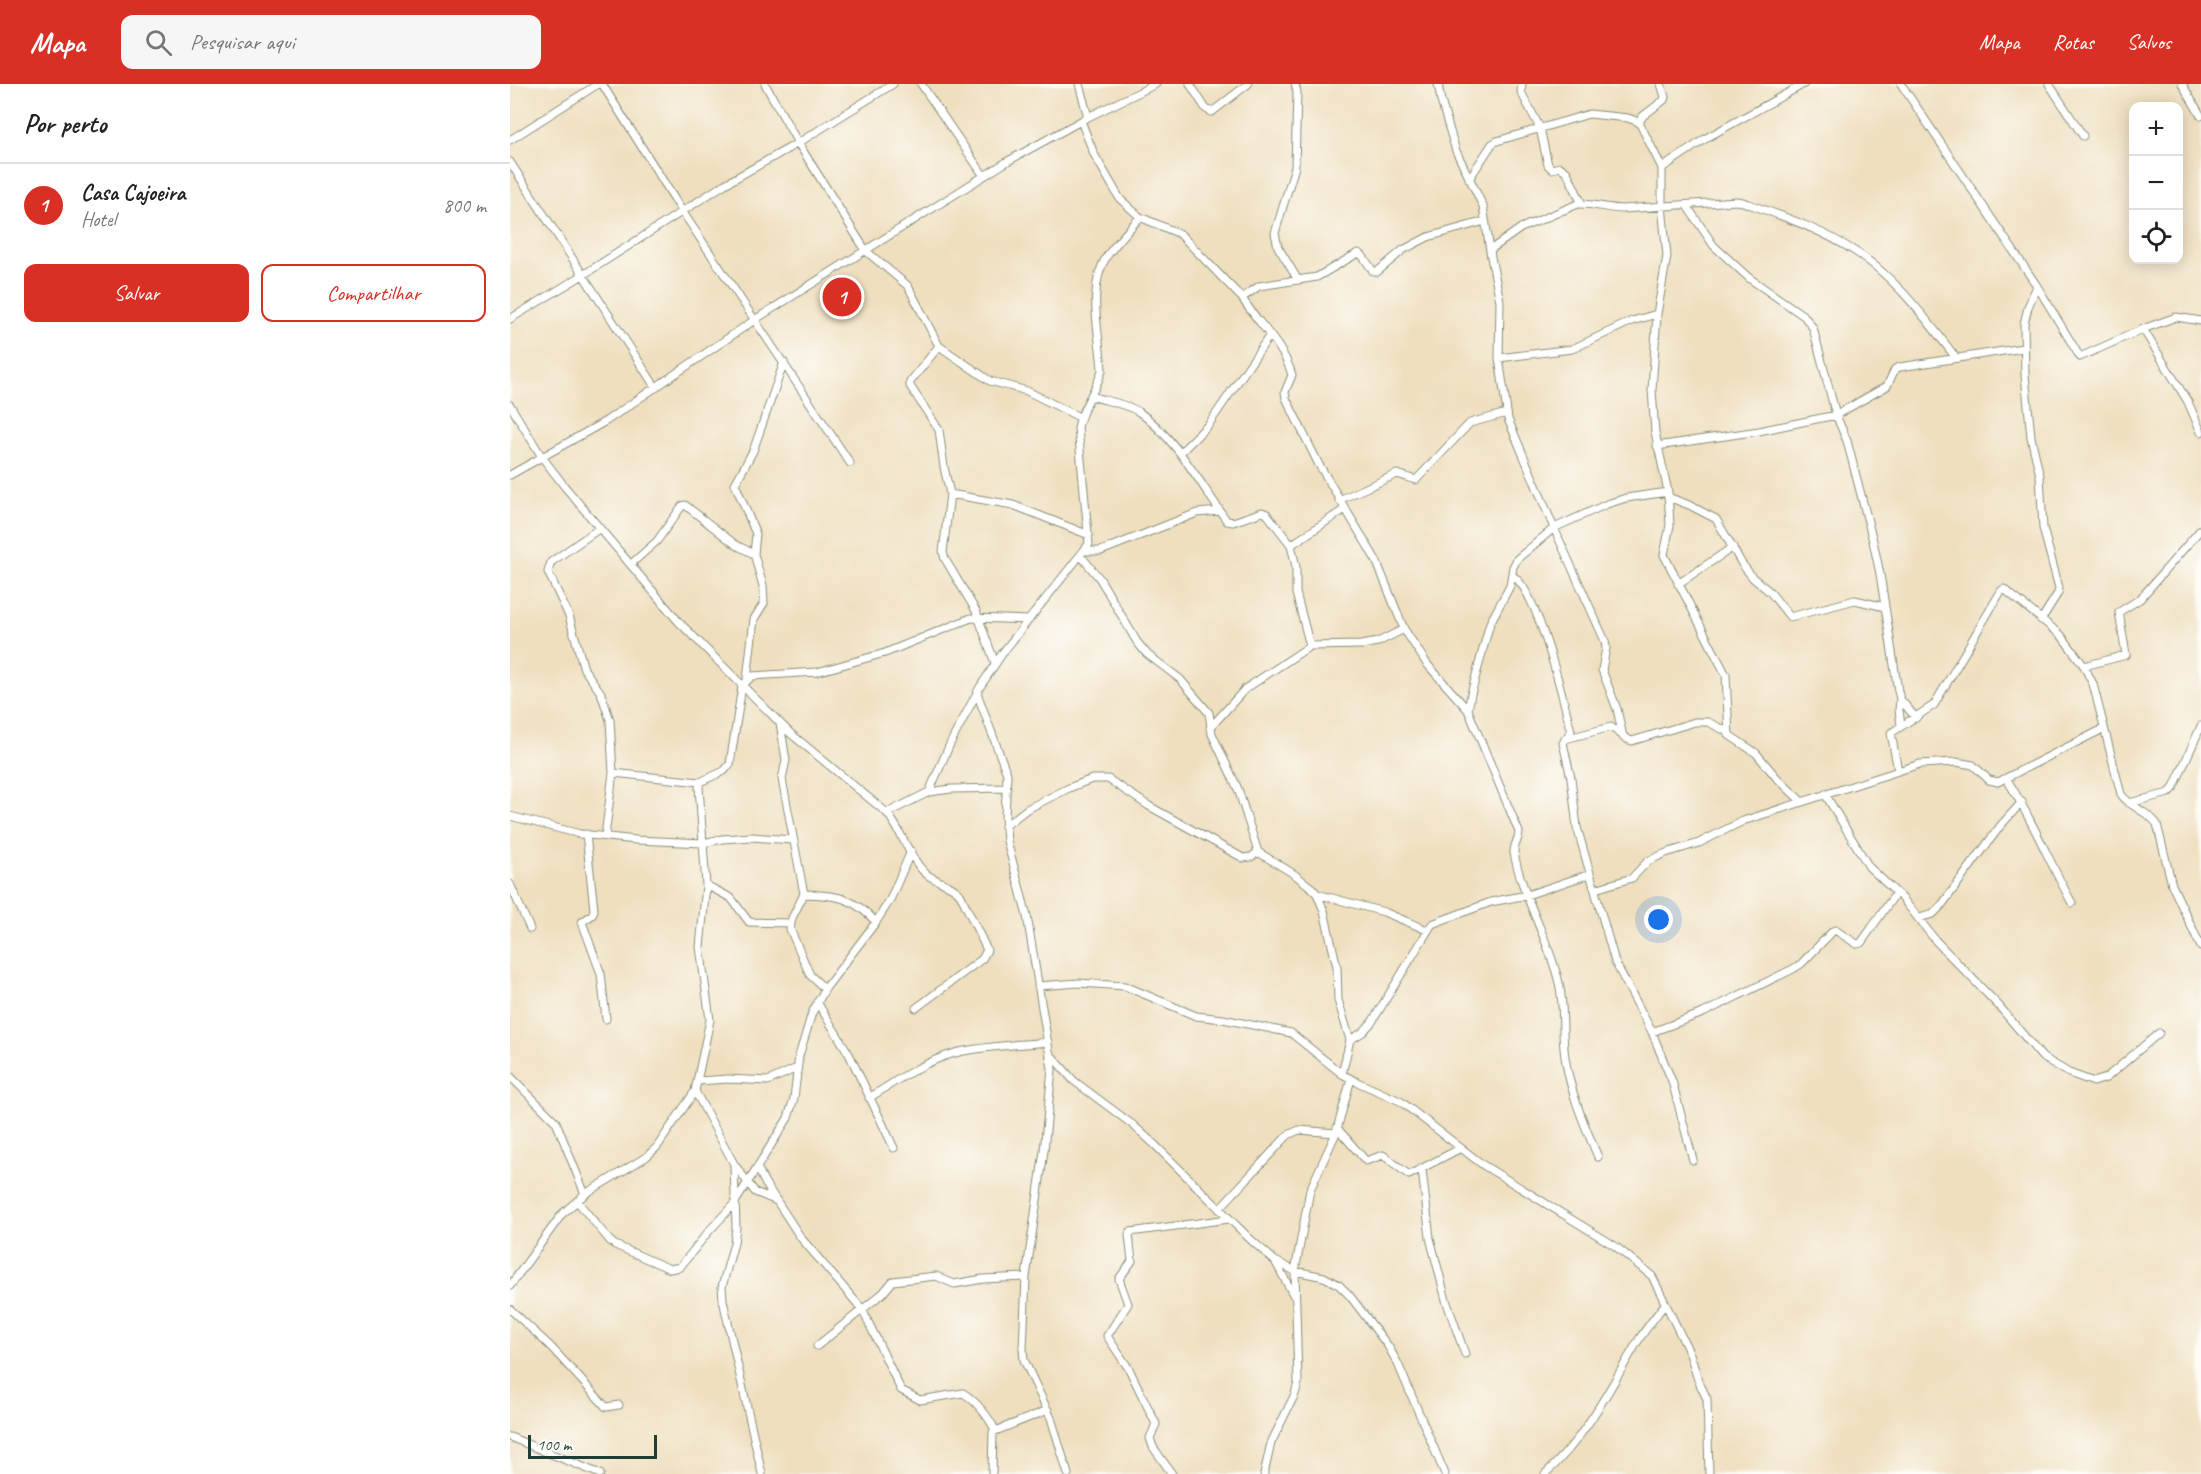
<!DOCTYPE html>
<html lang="pt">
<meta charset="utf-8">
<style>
body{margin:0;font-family:Caveat,sans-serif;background:#f6f6f6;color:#222}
.controls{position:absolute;right:18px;top:18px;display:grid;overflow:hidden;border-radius:12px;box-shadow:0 3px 15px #0003}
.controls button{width:54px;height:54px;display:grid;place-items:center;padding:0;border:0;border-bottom:2px solid #e0e0e0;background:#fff;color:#222;font:30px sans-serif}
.scale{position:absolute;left:18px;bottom:15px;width:129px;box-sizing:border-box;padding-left:6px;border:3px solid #1f3d34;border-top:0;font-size:16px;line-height:21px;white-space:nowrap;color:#1f3d34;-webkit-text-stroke:4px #fdfcf7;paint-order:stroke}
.you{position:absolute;left:1149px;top:836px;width:21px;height:21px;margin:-15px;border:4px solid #fff;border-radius:50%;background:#1a73e8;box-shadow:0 0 0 9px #1a73e833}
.badge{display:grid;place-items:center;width:39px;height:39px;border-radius:50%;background:#d93025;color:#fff;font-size:20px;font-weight:700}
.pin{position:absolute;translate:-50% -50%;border:3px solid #fff;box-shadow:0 2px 6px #0006}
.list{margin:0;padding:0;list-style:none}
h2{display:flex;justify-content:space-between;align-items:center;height:78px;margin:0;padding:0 24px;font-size:26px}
h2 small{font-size:20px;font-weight:400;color:#767676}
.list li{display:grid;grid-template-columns:39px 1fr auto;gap:18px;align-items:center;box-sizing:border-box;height:84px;padding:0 24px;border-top:2px solid #e0e0e0}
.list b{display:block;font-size:22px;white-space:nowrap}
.list p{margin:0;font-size:20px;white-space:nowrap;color:#767676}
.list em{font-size:20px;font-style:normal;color:#767676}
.actions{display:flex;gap:12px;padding:18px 24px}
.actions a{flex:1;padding:14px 0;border:2px solid #d93025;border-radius:12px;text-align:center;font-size:21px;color:#d93025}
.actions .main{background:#d93025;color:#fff}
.icon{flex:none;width:33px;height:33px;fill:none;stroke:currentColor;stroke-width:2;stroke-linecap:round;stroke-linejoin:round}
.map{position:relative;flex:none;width:1691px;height:1390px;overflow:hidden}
header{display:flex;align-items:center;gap:36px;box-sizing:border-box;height:84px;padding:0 30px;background:#d93025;color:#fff}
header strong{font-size:28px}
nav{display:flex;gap:33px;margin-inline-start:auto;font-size:21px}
.search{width:420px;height:54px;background:#f6f6f6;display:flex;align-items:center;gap:15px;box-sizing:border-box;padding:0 21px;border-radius:12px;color:#767676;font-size:22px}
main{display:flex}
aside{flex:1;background:#fff}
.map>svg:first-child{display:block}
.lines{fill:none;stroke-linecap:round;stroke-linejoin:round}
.street-casing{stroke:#878e7a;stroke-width:9}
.street{stroke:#fff;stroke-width:7}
</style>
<header>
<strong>Mapa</strong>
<div class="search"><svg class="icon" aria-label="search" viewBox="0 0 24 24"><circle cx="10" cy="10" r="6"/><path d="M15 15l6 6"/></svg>Pesquisar aqui</div>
<nav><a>Mapa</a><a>Rotas</a><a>Salvos</a></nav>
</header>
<main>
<aside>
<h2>Por perto<small></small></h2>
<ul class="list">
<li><span class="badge">1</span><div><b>Casa Cajoeira</b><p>Hotel</p></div><em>800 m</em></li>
</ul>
<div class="actions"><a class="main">Salvar</a><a>Compartilhar</a></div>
</aside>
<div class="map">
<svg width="1691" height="1390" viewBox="0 0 1691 1390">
<rect width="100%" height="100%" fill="#fdfcf7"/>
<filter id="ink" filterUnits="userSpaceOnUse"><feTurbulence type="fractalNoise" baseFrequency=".0167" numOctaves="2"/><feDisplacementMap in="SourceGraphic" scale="12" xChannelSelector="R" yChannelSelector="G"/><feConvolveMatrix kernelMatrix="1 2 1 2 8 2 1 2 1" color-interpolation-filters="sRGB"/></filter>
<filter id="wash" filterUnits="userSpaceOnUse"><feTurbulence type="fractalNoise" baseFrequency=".008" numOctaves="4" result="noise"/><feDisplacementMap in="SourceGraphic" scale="24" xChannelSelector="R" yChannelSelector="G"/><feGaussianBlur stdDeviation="1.35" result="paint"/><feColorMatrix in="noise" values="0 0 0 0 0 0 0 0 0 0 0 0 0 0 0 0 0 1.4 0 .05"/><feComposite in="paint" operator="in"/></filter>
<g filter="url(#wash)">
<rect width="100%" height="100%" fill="#efdfbf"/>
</g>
<g filter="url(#ink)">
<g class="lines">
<defs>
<path id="street" d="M 92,0 L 172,127 L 340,379
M 255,0 L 288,59 L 356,167 L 398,202 L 429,262 L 480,297 L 517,307 L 569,333
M 411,0 L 474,92
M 569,0 L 578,33
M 680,0 L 696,25 L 702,28 L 738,0
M 785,0 L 787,8 L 785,83 L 765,149 L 768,163 L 788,196
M 928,0 L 931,17 L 946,67 L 973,122 L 981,173 L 990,217 L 989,274 L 998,335 L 1044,444 L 1095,557 L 1096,564 L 1092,586 L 1107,625 L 1113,653
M 1012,0 L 1011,8 L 1030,44 L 1038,81 L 1042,85 L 1050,83 L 1057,88 L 1072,120
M 1151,0 L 1155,13 L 1154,16 L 1133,32 L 1129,38 L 1152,84 L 1152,122 L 1157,172 L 1147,230 L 1142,306 L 1145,348 L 1158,408 L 1160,441 L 1154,471 L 1216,591 L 1219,651 L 1246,669 L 1266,693 L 1291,717
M 1391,0 L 1527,202 L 1570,273 L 1633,245 L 1666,233 L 1691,237
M 1539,0 L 1573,52
M 1672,0 L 1691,32
M 571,37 L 584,70 L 610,115 L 630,133 L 670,150 L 732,214 L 749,202 L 807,193 L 848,169 L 852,171 L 863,187 L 867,188 L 893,166 L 918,153 L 975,137
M 0,56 L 88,0
M 0,78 L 146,304
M 1152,84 L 1198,53 L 1294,0
M 959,95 L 982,60 L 987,57 L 1079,30 L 1118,34 L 1129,38
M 1177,122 L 1204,162 L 1239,194 L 1294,232 L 1303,244 L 1326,331 L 1337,357 L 1363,457 L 1370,490 L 1388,607 L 1390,615 L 1406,634
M 980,166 L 1011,144 L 1068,120 C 1083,119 1098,125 1113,125 L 1226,117 L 1233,118 C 1272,132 1311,145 1346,168 C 1385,193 1418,237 1446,274
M 1527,202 L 1518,223 L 1514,240 L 1515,291 L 1521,353 L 1530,392 L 1533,444 L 1549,504 L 1548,509 L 1531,536
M 732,214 C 749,241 773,260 782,291 L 775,308 L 776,314 L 808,379 L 866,476 L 894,545 L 917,580 L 958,626 L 1009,748 C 1009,756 1003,761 1004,769 C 1013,815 1039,855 1049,899 C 1055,924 1051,948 1055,973 C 1060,1008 1074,1040 1088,1073
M 0,235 L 73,191 L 215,100 L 288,59 L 383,0
M 1633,245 L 1678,318 L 1691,348
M 429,262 L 400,298 L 400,302 L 429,346 L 434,383 L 440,410 L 433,468 L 435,475 L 466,527 L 485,579
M 989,274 L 1062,265 L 1122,237 L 1147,230
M 581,312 C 596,317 617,320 629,328 C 666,354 691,401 717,437 L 723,438 L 752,428 L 757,430 L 781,461 L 786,483 L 786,509 L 800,562
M 0,321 L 32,373 L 55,403 L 168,537 L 280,649 L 377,729 C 392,747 398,772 414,788 C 424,798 441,799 450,810 L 477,866 L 472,875 L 406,924
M 1147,362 L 1249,347 L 1326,331 L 1377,302 L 1385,285 L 1390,283 L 1513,264
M 671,368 L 699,340 L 760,251
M 0,391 L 96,337 L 246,235 L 498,77 L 578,33 L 646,0
M 440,410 L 503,421 L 579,451
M 1158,413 L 1179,421 L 1206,435 L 1232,480 L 1243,494 L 1260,508 L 1280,533 L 1345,516 L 1375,523
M 829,416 L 887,390 L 906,396 L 960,339 L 997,329
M 90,444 L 41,478 L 38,488 L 59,532 L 74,585 L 91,609 L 100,636 L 103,689 L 95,752
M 781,461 L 835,425
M 575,467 L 591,467 L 687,429 L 710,427
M 571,472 L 590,495 L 627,558 L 637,570 L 670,595 L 699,629 L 702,650 L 728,705 L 748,768 L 784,790 L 802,804 L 807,810 L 814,827 L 827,883 L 828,916 L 840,956 L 832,990
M 121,480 L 147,457 L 172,422 L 175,421 L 226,461 L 244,470
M 1003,492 C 1027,506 1054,617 1061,647 L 1053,659 L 1061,694 L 1067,743 L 1105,878 L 1142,948 L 1154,978 L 1162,997 L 1183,1076
M 1168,500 L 1223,463
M 1574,582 L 1616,571 L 1609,528 L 1630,515 L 1691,445
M 237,595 L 244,535 L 254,519 L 253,502 L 244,470 L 246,450 L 225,400 L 243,367 L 274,278
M 467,609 L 497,690 L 495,733 L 497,757 L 517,832 L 542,985 L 534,1067 L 516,1193 L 513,1265 L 514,1276 L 541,1334 L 558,1390
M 1390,615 L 1389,626 L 1391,642
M 958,626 L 961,610 L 980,539 L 1000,502 L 1003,483 L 1007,475 L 1044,444 L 1097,420 L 1116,414 L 1158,408
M 270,639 L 276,676 L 272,695 L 294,810 L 282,834 L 280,845 L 300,891 L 315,905
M 700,644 L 735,605 L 800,562 L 851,561 L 868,558 L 894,545
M 1055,655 L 1101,643 L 1117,655 L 1122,657 L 1185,638 L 1198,638 L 1218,648
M 1388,687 L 1381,649 L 1424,621 L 1491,507 L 1494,505 L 1551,551 L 1574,582 L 1583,600 L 1611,710 C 1620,724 1638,727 1647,740 L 1662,801 L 1691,863
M 103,689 L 190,698
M 1496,694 C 1522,734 1539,778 1562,819
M 419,708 L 441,705 L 497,704
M 1315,710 L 1359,783 L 1393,815 L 1426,857 L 1489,922 L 1532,973 L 1559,989 L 1584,998 L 1596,994 L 1649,949
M 1619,719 L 1659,709 L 1663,705 L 1691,642
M 377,729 L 419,708 L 440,660 L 470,603 L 494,567 L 579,460 L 568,344 C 571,323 587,306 592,286 C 590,250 576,204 597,172 C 607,158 619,146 630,133
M 0,732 L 70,750 L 126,756 L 193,759 L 212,755 L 242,753 L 282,756
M 495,742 L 517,725 L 559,704 L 582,695 L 598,695 L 639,722 L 733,774 L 741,773 L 748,768
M 76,750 L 84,826 L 82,831 L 72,838 L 91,890 L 96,935
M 0,800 L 20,845
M 196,801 L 221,814 L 239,838 L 281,839
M 1085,805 L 1122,794 L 1138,777 L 1156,769 L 1189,759 L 1233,737 L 1410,680 L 1446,678 L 1463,681 L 1479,696 L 1488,698 L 1593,645
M 294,810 C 327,811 343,813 366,838
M 807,810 L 874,828 L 917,846
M 1409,834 L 1423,830 L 1431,822 L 1491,741 L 1512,718
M 528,902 L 569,899 L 615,902 L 686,932 L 713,935 L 781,949 L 832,990 L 847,998 L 890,1017 L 973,1081 L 1105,1162 L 1142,1192 L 1180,1270 L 1188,1296 L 1197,1315 L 1199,1390
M 307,918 L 339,970 L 384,1064
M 1142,948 L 1193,929 L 1283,885 L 1291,880 L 1323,847 L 1325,846 L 1347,860 L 1351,859 L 1386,809
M 840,956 L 853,948 L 862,938 L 922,840 L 981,818 L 1017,811 L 1080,790
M 541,971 L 564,997 L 623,1041 L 644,1060 L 740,1155 L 765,1177 L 785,1187 L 814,1193 L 829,1201 L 840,1212 L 878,1262 L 888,1280 L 935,1390
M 0,992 L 46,1038 L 75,1110
M 188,997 L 218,995 L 258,997 L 287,984
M 185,1007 L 224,1080 L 226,1144 L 224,1159 L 212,1203 L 213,1216 L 252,1390
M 359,1014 C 386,997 413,978 445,969 C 475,962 508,961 538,958
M 827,1044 L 856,1077 L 873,1071 L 899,1091 L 951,1064
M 224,1080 L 245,1108 L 267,1117
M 247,1083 L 255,1099 L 291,1154 L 352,1225 L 391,1306 L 410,1316 L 453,1309 C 466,1317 479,1333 485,1346
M 912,1086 L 920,1154 L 936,1216 L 955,1270
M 67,1117 L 100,1157 L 105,1161 L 160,1185 L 170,1183 L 199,1147 L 224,1120 L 278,1034 L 284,1014 L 289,972 L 302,929 L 315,905 L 366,838 L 380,816 L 401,767
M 709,1125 L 778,1051 L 789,1046 L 826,1049
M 765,1177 L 784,1212
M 0,1202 L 52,1130 L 75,1110 L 136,1073 L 147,1063 L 185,1007 L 200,936 L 190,863 L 196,801 L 189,703 L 190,698 L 214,687 L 220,680 L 232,602 L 242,592 L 307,588 L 375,569 L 461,534 L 519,536
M 0,1225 L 41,1263 L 96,1323 L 109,1321
M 307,1262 L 373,1209 L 383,1197 L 426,1192 L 444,1200 L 473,1195 L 516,1193
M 0,1353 L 90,1390
M 482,1390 L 483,1348 L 538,1326
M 662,1390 L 643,1363 L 640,1354 L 646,1340 L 619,1285 L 597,1252 L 618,1220 L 609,1195 L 622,1177 L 619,1151 L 620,1148 L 719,1135
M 754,1390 L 761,1359 L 785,1310 L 788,1299 L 785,1187 L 800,1106 L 826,1049 L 841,995
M 1035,1390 C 1076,1353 1100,1304 1128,1257 C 1136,1244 1146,1232 1155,1220"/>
</defs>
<use href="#street" class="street-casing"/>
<use href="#street" class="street"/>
</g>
</g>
</svg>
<div class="controls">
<button>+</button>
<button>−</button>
<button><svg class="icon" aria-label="locate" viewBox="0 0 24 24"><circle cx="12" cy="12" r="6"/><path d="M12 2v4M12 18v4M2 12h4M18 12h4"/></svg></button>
</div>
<div class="scale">100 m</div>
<div class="you"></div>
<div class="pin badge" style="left:332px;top:213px">1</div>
</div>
</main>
